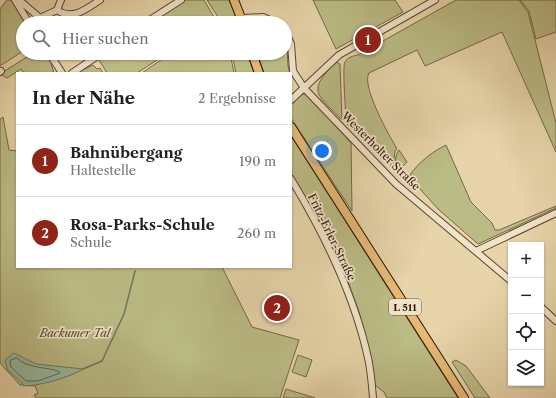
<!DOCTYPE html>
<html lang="de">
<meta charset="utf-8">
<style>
body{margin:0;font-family:"Libre Caslon Text",serif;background:#f6f6f6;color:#202124}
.controls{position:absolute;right:12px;bottom:12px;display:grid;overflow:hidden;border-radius:0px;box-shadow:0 1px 3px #0004}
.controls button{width:36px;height:36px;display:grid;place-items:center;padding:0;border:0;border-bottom:1px solid #e0e0e0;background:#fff;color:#202124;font:20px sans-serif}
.you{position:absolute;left:322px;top:151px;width:14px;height:14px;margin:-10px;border:3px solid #fff;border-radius:50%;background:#1a73e8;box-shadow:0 0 0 6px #1a73e833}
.badge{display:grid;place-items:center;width:26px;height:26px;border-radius:50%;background:#8f2418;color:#fff;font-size:13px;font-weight:700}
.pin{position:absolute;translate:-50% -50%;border:2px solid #fff;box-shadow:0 1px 4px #0006}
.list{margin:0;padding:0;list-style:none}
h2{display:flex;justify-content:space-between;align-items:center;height:52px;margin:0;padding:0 16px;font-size:17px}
h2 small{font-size:13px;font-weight:400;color:#757577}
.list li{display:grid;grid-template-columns:26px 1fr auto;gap:12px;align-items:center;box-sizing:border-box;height:72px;padding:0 16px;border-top:1px solid #e0e0e0}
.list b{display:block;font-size:15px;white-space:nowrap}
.list p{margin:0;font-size:13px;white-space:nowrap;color:#757577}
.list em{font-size:13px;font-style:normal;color:#757577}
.icon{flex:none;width:22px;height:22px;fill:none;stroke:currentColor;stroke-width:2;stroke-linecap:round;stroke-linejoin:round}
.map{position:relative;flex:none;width:556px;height:398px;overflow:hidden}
.search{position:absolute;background:#fff;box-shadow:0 1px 3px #0004;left:16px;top:16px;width:276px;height:44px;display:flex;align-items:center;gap:10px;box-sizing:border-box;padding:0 14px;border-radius:22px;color:#757577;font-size:15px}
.panel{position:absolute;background:#fff;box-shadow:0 1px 3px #0004;left:16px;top:72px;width:276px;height:196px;border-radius:0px}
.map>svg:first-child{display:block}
.green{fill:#bbbb85;stroke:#756646}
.water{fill:#98b9a3;stroke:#6e7664}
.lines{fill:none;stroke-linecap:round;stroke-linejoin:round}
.shore{stroke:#646654;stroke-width:1}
.stream{stroke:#6e7664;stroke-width:1.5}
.minor-casing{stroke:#5d422f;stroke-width:8}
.major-casing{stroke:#2f1206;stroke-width:10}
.minor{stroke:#efe3c8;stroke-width:6}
.major{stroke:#e4ba75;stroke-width:8}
.labels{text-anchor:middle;stroke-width:3.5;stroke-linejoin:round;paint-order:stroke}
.shield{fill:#efe3c8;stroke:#695140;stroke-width:1}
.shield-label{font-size:10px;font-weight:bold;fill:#2f1206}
.street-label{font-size:11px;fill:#2f1206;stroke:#efe3c8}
.park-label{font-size:11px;font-style:italic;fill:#59452c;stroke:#efe3c8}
</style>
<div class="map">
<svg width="556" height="398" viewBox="0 0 556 398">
<rect width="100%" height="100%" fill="#e7d4aa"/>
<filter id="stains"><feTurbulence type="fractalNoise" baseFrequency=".005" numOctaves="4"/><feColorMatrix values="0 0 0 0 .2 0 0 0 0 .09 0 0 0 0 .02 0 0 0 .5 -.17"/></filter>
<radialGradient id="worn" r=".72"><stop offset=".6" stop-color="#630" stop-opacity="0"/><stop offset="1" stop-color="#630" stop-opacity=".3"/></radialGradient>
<path class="green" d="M 7,0 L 11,0 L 27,23 L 23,23 L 23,51 L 0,66 L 0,9 Z
M 184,0 L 204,0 L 215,19 L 213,23 L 149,23 Z
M 207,0 L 229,0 L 238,23 L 222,23 Z
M 313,0 L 395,0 L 403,12 L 336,49 Z
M 456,0 L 519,0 L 528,12 L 556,123 L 556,152 L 502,32 L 425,66 L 417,50 L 369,73 C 361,86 389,135 397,149 L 395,151 L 393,168 L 346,123 C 346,113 342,66 345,62 C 348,57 353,56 358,55 Z
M 520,0 L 556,0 L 556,32 L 536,39 L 529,11 Z
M 285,37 C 290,49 285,61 290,73 L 264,73 L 257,53 L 285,53 Z
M 33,53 L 47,53 L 52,62 L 51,64 L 54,73 L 24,73 L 21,69 L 7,78 L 0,74 Z
M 104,53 L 168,53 L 137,73 L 107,73 L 99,60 Z
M 171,53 L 230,53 L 234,73 L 142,73 Z
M 232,53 L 247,53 L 254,73 L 236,73 Z
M 336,62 L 340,64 L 342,120 C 317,94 306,92 336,62 Z
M 93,65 L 97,69 L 100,68 L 103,73 L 76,73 Z
M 302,94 L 306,94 L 311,98 L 351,143 L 352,211 L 291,118 L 291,105 Z
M 3,117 L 9,150 L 17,151 L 17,267 L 222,267 L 252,327 L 299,340 L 280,398 L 36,398 L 34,395 L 38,393 L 35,386 L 20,385 L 0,363 L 0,119 Z
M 291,136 L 458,398 L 387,398 L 384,392 L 375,385 L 372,362 L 360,315 L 337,251 L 291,173 Z
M 446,145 L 471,202 L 492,223 L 495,230 L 499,230 L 556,206 L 556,208 L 478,244 L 438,209 L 411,179 L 410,175 C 418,163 433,151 446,145 Z
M 399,150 L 407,162 L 397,172 C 394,168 395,154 399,150 Z
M 298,355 L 312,360 L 306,377 L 292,372 Z
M 456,360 L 466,366 L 490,398 L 475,398 L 452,362 Z
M 286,389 L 315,398 L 283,398 Z"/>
<path class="water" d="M 14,353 L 36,364 L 83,369 C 68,378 42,385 25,386 L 7,369 L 5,360 Z"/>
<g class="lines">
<path class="shore" d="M 17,358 C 28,370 57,367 60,373 L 38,381 L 26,381 L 11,367 L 10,361 Z"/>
<path class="stream" d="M 83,369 L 102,361 L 124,314 L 135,271"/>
<defs>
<path id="minor" d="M 15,0 L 29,23
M 19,0 L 40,18 L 57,10 L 61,0
M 57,10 C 73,21 86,9 100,0
M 242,18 L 263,17 L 276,23
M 145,23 L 181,0
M 243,23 L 265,21
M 285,31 L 291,44 L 293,71 L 304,88 L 396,184 L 511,281
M 49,53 L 62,73
M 0,72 L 1,71
M 72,73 L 102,53
M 291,100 L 339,55 L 435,0
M 291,179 C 325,235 354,294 368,358 C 371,371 372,385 373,398
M 476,251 L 556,213
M 541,307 L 556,321"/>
<path id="major" d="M 234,0 L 243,23
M 261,23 L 263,21
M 252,53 L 259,73
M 291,127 L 464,398"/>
</defs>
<use href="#minor" class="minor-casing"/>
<use href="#major" class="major-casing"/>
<use href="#minor" class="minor"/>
<use href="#major" class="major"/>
</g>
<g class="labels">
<rect class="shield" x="389" y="299" width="32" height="16" rx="3"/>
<g class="shield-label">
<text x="405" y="311">L 511</text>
</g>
<g class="street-label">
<text transform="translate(381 151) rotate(45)" y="4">Westerholter Straße</text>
<text transform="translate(332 237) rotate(64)" y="4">Fritz-Erler-Straße</text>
</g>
<g class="park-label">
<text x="75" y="337">Backumer Tal</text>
</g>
</g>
<rect width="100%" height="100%" filter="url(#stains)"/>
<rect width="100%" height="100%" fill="url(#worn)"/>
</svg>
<div class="controls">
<button>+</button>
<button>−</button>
<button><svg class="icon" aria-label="locate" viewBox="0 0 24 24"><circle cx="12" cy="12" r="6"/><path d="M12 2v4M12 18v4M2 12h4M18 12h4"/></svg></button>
<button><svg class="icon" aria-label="layers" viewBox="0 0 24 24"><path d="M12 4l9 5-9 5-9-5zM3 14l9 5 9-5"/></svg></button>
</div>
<div class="you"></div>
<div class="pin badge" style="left:368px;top:40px">1</div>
<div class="pin badge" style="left:277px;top:308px">2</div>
<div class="search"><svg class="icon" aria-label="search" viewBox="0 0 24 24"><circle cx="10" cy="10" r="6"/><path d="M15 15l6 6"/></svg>Hier suchen</div>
<section class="panel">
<h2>In der Nähe<small>2 Ergebnisse</small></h2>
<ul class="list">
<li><span class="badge">1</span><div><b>Bahnübergang</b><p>Haltestelle</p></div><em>190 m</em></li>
<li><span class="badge">2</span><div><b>Rosa-Parks-Schule</b><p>Schule</p></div><em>260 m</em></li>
</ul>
</section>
</div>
